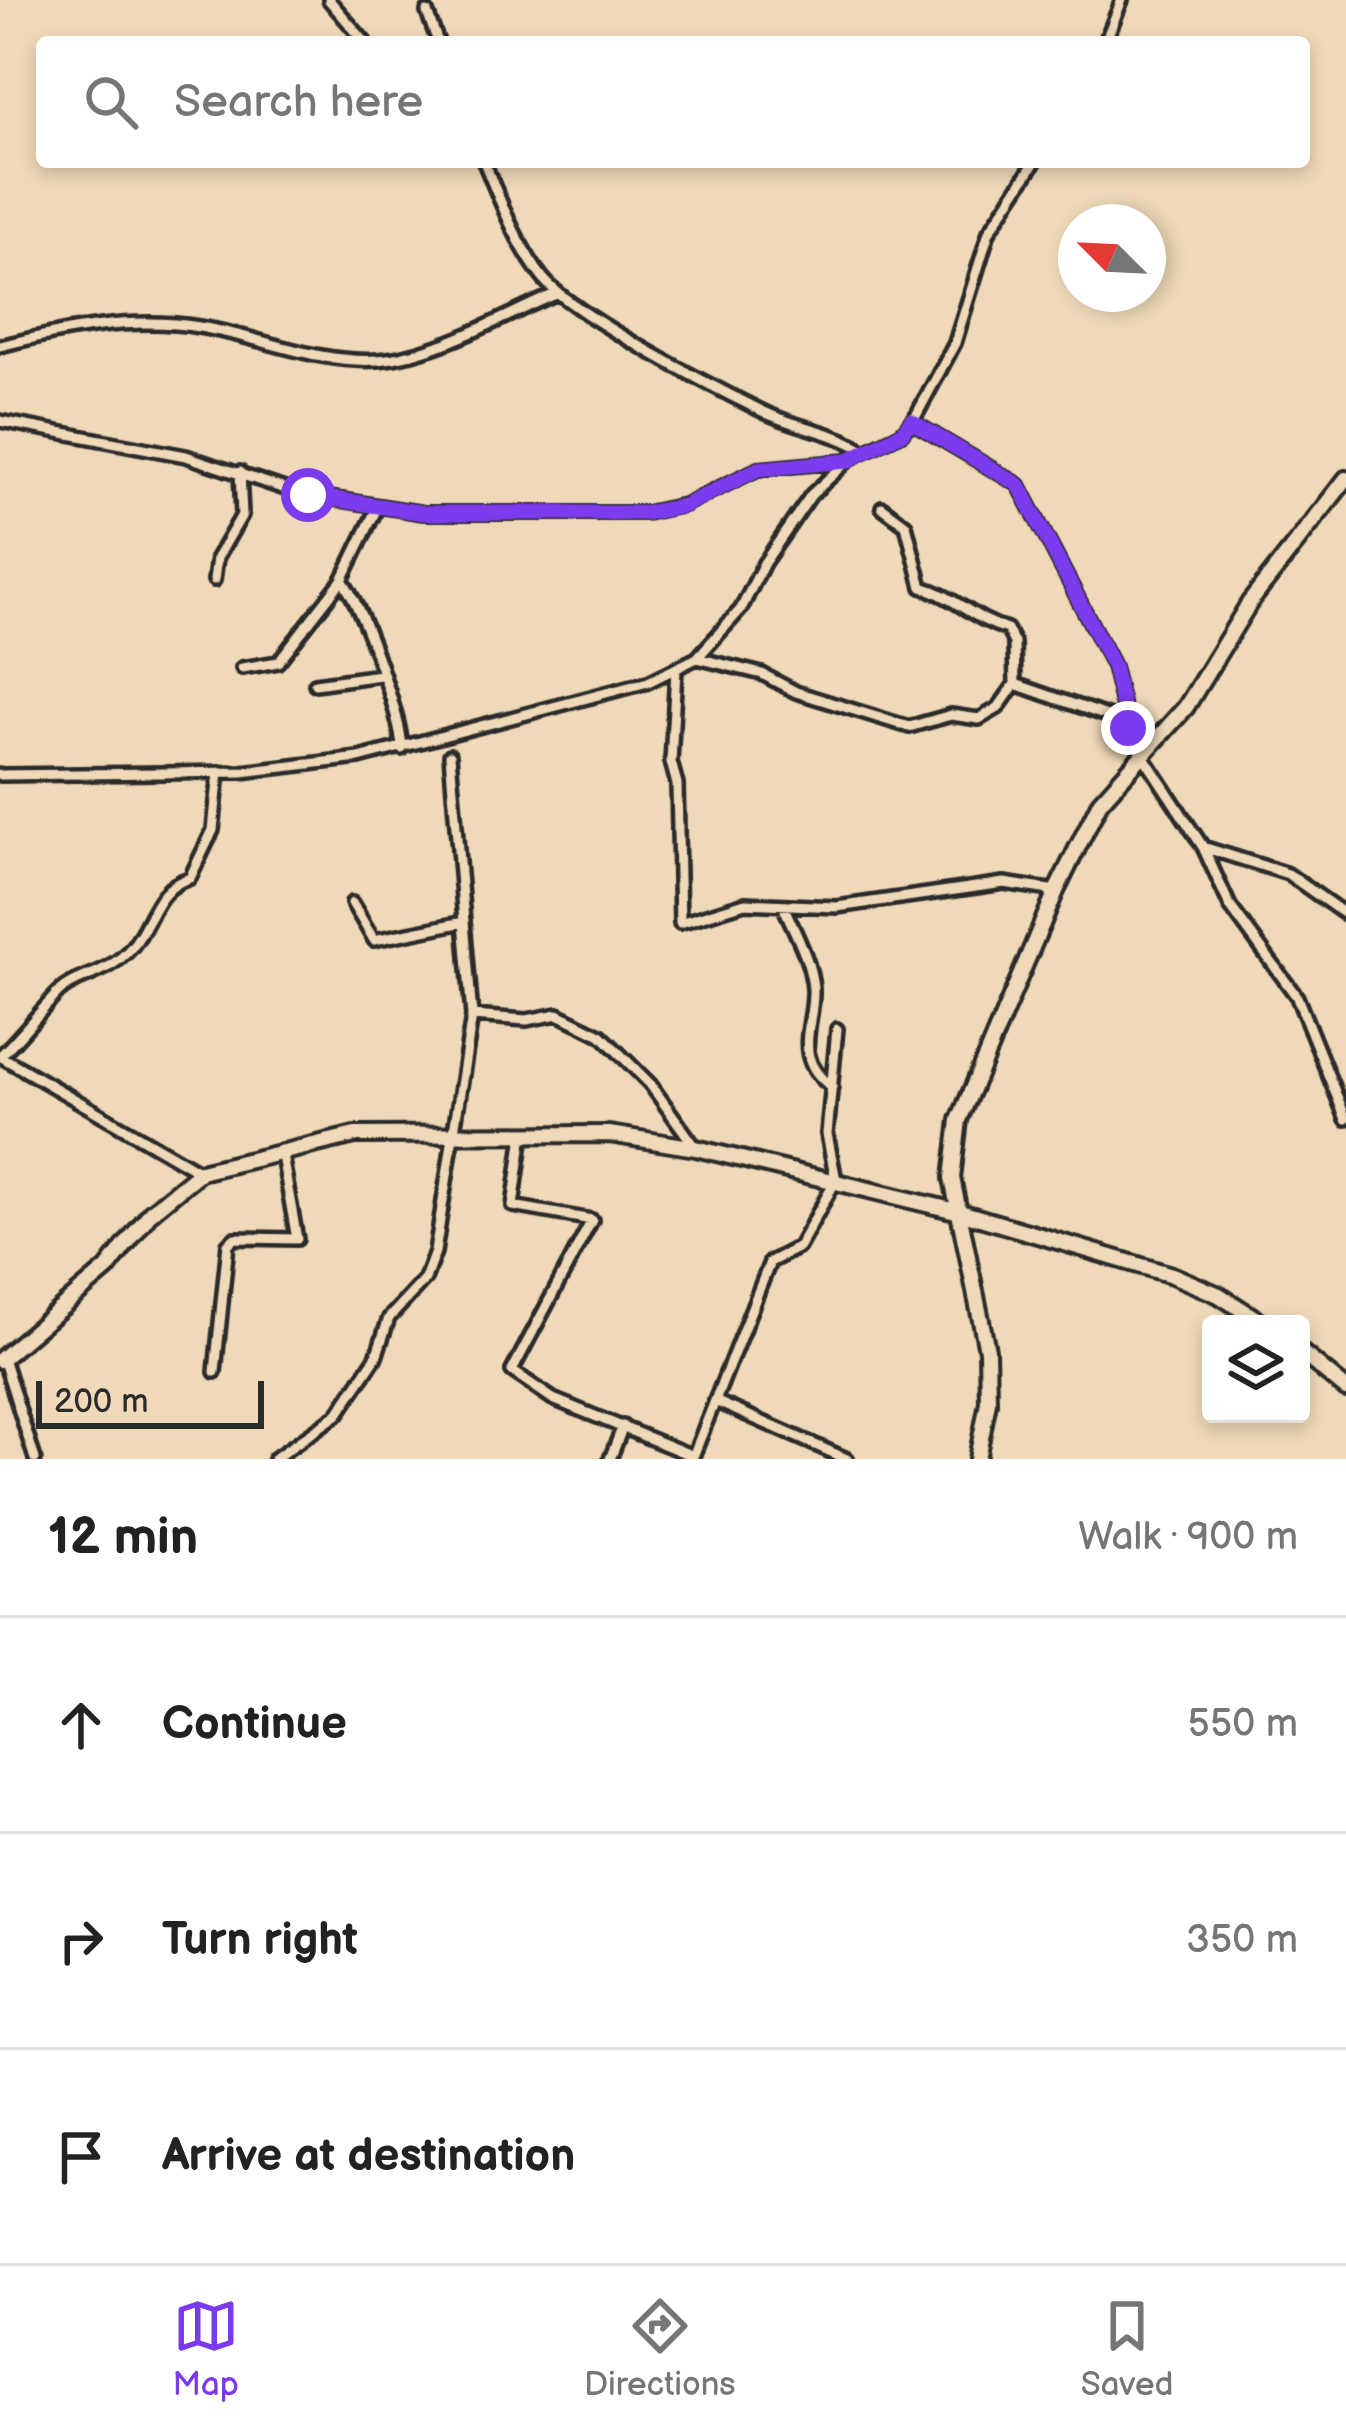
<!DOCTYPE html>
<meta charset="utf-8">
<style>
body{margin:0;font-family:"Balsamiq Sans",sans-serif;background:#f6f6f6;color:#222}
.controls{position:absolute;right:36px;bottom:36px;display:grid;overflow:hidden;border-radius:12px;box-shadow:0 6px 18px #0003}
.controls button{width:108px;height:108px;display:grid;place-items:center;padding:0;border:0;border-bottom:3px solid #e0e0e0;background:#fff;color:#222;font:60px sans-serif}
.compass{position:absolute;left:1058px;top:204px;width:108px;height:108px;border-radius:50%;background:#fff;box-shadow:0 6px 18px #0003;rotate:294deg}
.scale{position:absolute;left:36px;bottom:30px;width:228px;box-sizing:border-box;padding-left:12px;border:6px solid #2b2b2b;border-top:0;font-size:33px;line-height:42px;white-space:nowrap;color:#2b2b2b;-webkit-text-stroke:9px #efd9b8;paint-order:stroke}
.stop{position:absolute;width:36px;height:36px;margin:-27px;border:9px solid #7c3aed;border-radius:50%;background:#fff}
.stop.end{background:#7c3aed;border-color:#fff;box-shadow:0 3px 12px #0008}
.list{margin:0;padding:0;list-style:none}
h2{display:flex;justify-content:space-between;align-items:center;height:156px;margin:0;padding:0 48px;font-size:51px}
h2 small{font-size:39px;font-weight:400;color:#767676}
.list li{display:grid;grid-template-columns:78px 1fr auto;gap:36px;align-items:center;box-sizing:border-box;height:216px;padding:0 48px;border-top:3px solid #e0e0e0}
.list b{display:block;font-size:45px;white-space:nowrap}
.list em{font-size:39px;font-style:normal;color:#767676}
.icon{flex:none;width:66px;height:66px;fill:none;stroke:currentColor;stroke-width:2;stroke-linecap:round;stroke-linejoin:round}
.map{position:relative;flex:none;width:1346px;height:1459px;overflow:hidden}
.search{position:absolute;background:#fff;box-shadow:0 6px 18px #0003;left:36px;right:36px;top:36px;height:132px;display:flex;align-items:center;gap:30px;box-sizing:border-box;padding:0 42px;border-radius:12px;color:#767676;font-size:45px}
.sheet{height:804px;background:#fff}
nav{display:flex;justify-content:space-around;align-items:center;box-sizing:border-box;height:168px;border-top:3px solid #e0e0e0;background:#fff;font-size:33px;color:#767676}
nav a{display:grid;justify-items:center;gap:6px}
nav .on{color:#7c3aed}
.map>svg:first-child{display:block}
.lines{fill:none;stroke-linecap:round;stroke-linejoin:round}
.street-casing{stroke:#2b2b2b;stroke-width:18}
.secondary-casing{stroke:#2b2b2b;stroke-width:22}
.street{stroke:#efd9b8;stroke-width:9}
.secondary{stroke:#efd9b8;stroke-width:14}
.route{stroke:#7c3aed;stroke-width:15}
</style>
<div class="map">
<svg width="1346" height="1459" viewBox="0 0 1346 1459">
<rect width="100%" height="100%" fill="#efd9b8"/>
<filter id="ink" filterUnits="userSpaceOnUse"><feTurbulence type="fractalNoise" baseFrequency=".00833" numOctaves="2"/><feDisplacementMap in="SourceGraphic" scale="24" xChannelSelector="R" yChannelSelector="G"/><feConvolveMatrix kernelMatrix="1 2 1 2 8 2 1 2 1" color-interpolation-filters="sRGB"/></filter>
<g filter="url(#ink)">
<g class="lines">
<defs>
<path id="street" d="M 329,0 L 365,42
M 427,12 L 438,42
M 1105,42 L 1122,0
M 484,162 C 500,200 517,245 542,277 C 570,314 715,388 762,411 C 796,428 832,430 865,451
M 0,346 C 63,330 133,316 199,327 C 259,336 316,364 378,360 C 438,355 503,316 558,293
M 0,421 L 186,456 L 297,493 L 424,513 L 646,513 L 684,505 L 758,469 L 847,461
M 911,421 L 1019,485 L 1113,666 L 1128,728 L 1142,754 L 1203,847 L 1230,906 L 1297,997 L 1346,1119
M 378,506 L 342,580 C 362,607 401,716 402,749
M 882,507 L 906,525 L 922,587 C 954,596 974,620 1007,629 L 1014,643 L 1015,684 L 1127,723
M 214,580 L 217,558 L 242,515 L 240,472
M 697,658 L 762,674 L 796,692 L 909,727 L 951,715 L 979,719 L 998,708 L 1015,684
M 242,668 L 278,662 L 342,580
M 676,670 L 671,762 L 677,784 L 680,923 L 745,903 L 837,907 L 1004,883 L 1056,891
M 315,684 L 380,675
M 0,775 L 242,772 L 359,758 L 648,682 L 697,658 L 741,609 L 764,563 L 811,495 L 851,458 L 902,433 L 917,414 L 955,343 L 989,232 L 1035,162
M 1203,847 L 1288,874 L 1346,915
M 352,903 L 374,940 L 464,922
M 783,905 C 794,931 811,960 813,989 C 815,1024 790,1057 832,1087
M 472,1016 L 527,1020 L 558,1014 L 601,1035 L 650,1084 L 696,1148
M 0,1056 C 21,1036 39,1012 59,992 C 78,974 107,976 131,948 C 154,921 153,889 190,878 L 213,830 L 219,772
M 0,1056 L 200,1172
M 523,1134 L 513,1206 L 592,1220 L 512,1371 L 553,1399 L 693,1456
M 3,1358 L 35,1459
M 215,1372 L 228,1244 L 235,1238 L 297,1239 L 281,1150
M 715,1401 L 847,1459
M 274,1459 L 338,1414 L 376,1357 L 389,1318 L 425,1279 L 435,1252 L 472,1016 L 450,755
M 610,1459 L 623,1426
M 692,1459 L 770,1262 L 799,1247 L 836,1180 L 827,1134 L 837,1029"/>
<path id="secondary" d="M 1301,1352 L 1346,1389
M 0,1360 L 107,1269 L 151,1212 L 200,1172 L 355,1135 L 609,1134 L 696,1148 L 960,1212 L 1172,1275 L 1219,1295 L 1264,1324
M 977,1459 L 988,1402 L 987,1350 L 952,1178 L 959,1120 L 1056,891 L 1100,802 L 1186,707 L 1250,602 L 1346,479"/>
</defs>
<use href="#street" class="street-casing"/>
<use href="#secondary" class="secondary-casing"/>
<use href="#street" class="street"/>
<use href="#secondary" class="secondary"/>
</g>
</g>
<g class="lines" filter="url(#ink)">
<path class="route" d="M 308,495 L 424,513 L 646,513 L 684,506 L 758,469 L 847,461 L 902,433 L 911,421 L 1019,485 L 1113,666 L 1128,728"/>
</g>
</svg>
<div class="controls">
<button><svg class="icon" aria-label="layers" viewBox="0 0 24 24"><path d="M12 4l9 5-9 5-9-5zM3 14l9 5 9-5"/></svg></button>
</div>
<svg class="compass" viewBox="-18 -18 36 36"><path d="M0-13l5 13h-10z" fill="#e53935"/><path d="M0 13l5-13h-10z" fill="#767676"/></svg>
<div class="scale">200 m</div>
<div class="stop" style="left:308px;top:495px"></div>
<div class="stop end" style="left:1128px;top:728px"></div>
<div class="search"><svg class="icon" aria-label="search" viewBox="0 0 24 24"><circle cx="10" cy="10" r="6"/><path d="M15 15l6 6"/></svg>Search here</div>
</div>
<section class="sheet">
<h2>12 min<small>Walk · 900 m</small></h2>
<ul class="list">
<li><svg class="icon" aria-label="ahead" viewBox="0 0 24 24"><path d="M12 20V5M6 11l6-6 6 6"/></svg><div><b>Continue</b></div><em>550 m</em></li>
<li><svg class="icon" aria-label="right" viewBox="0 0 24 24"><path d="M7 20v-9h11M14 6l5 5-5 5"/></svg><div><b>Turn right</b></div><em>350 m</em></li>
<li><svg class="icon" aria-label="arrive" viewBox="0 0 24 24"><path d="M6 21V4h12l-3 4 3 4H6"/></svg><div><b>Arrive at destination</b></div></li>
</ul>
</section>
<nav>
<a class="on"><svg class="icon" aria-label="map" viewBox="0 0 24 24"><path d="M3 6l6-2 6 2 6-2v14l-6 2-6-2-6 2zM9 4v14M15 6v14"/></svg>Map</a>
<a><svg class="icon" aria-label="directions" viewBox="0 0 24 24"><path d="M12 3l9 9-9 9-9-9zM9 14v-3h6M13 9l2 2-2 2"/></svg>Directions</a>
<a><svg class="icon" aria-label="saved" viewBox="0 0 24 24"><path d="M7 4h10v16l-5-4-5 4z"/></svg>Saved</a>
</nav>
